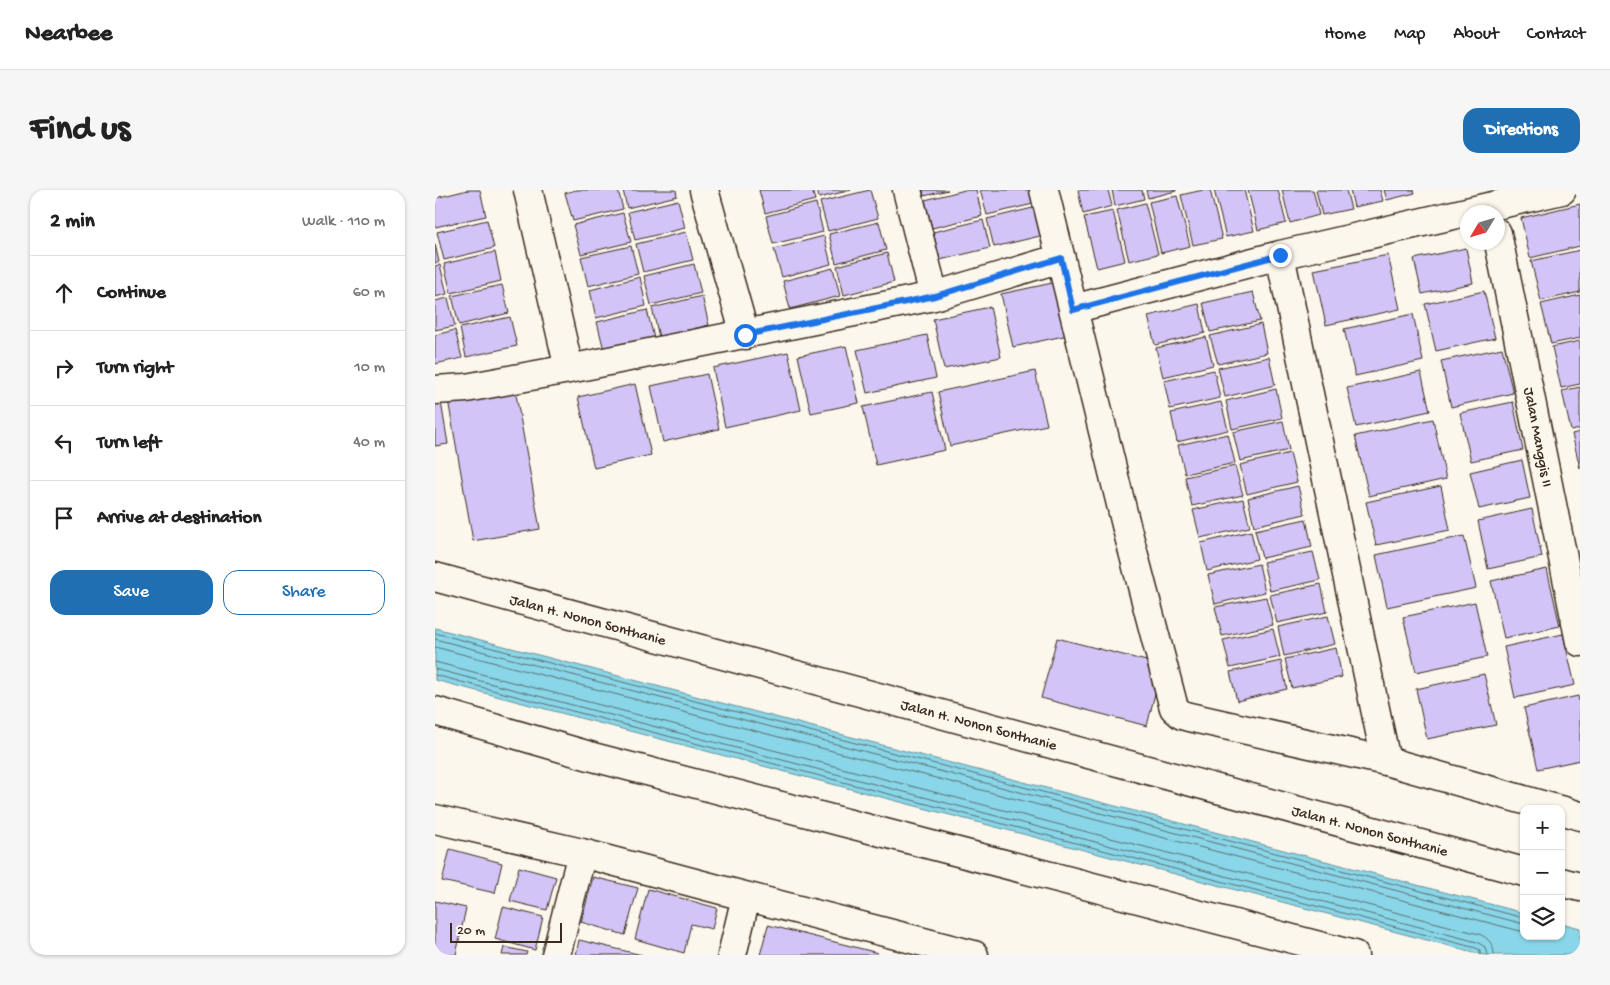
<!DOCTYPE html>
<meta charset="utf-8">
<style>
body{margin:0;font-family:"Gochi Hand",sans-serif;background:#f6f6f6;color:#222}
.controls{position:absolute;right:15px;bottom:15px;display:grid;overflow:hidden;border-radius:10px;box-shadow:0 1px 4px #0004}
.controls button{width:45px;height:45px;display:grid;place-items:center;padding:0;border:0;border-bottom:1px solid #e0e0e0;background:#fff;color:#222;font:25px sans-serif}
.compass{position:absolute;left:1025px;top:15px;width:45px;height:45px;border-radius:50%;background:#fff;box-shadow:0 1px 4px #0004;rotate:232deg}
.scale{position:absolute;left:15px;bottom:12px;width:112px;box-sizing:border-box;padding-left:5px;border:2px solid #3b2a1e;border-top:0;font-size:14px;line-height:18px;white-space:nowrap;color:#3b2a1e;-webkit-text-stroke:4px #fbf7ec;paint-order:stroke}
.stop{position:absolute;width:15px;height:15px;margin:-11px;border:4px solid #1a73e8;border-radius:50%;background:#fff}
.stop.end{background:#1a73e8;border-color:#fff;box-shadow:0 1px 5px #0008}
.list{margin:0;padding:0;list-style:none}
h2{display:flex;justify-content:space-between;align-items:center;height:65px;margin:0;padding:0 20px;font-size:21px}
h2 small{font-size:16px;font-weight:400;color:#767676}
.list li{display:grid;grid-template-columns:32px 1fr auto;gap:15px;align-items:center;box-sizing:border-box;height:75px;padding:0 20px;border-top:1px solid #e0e0e0}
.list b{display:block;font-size:19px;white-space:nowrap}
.list em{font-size:16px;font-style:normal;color:#767676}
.actions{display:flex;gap:10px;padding:15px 20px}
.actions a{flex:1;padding:11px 0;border:1px solid #1f6fb2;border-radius:15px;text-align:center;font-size:18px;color:#1f6fb2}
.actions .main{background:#1f6fb2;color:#fff}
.icon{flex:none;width:28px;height:28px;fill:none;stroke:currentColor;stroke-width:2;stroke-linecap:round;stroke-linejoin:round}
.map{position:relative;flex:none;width:1145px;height:765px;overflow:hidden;border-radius:15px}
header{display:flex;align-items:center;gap:30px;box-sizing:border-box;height:70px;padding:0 25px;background:#fff;border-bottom:1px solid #e0e0e0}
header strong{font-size:24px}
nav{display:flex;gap:28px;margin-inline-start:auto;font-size:18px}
.intro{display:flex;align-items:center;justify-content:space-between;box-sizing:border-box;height:120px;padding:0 30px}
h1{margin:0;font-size:35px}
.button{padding:12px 22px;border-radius:15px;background:#1f6fb2;color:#fff;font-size:18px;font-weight:700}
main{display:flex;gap:30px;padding:0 30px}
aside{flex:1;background:#fff;border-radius:15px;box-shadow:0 1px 4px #0004}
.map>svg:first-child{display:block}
.water{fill:#89d6e9;stroke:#6a9198}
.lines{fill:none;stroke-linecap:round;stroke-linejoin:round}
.shore{stroke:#5a6f6f;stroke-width:1}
.building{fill:#d2c4f6;stroke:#3b2a1e}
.minor-casing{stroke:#3b2a1e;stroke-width:31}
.minor{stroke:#fbf7ec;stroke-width:28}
.route{stroke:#1a73e8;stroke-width:6}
.labels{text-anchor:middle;stroke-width:4;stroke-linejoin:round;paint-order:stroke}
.street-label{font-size:15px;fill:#3b2a1e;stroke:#fbf7ec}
</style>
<header>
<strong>Nearbee</strong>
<nav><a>Home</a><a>Map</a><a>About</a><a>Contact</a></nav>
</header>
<div class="intro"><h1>Find us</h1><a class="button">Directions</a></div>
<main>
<aside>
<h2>2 min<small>Walk · 110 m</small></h2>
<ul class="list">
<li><svg class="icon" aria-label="ahead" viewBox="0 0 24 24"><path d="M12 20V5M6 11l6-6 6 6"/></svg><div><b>Continue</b></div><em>60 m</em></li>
<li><svg class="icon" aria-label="right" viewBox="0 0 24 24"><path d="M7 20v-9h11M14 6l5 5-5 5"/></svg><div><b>Turn right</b></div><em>10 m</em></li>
<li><svg class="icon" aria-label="left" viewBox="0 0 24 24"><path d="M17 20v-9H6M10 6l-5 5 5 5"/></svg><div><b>Turn left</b></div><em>40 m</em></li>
<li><svg class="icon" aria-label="arrive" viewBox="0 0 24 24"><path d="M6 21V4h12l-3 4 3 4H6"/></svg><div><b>Arrive at destination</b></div></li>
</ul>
<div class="actions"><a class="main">Save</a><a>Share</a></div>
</aside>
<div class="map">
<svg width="1145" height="765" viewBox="0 0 1145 765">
<rect width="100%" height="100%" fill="#fbf7ec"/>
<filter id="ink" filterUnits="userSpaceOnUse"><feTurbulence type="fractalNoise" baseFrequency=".02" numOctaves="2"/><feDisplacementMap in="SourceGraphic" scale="10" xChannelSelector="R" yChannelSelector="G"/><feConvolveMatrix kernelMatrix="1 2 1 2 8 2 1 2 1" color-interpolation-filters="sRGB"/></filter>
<g filter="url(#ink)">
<path class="water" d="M 0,438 L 1089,723 L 1089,746 L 1126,746 L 1126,733 L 1145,738 L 1145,765 L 1049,765 L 0,490 Z"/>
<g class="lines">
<path class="shore" d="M 0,443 L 1089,728
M 0,449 L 1089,734
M 0,457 L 1089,742
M 0,472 L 1044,744 C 1054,748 1059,755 1059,765
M 0,479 L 1042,752 L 1050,757 L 1052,765
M 0,485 L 1041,758 L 1045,760 L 1045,765"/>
</g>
<path class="building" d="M 33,0 L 45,0 L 51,26 L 0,37 L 0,8 Z
M 141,0 L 183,0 L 188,19 L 138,31 L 130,3 Z
M 188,0 L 241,0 L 242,6 L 192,18 Z
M 324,0 L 377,0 L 380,10 L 330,23 Z
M 382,0 L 416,0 L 384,8 Z
M 435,0 L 443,28 L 393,41 L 385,12 Z
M 488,0 L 513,0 L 489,6 Z
M 530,0 L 541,0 L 547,26 L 497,38 L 490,10 Z
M 545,0 L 599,0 L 602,13 L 552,25 Z
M 643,0 L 673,0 L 677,16 L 648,24 Z
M 677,0 L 707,0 L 709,9 L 680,16 Z
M 711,0 L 741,0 L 741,1 L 713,8 Z
M 768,0 L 775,0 L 787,49 L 758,55 L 746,5 Z
M 779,0 L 809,0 L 819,41 L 791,47 Z
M 813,0 L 843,0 L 851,33 L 823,40 Z
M 847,0 L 878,0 L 884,25 L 855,33 Z
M 881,0 L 911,0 L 916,19 L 887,25 Z
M 915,0 L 945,0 L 948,11 L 919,17 Z
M 949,0 L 979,0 L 980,3 L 952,10 Z
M 742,6 L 755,56 L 726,63 L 714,12 Z
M 243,10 L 250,38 L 200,50 L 193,22 Z
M 381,13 L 388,42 L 338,54 L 331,26 Z
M 710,13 L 723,64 L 694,71 L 682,20 Z
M 1145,14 L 1145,56 L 1095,68 L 1086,28 Z
M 602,17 L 609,45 L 559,57 L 552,29 Z
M 678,21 L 690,71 L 662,78 L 649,27 Z
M 188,23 L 196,52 L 146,64 L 138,35 Z
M 52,30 L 59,58 L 9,70 L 2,42 Z
M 548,30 L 555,58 L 505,70 L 498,42 Z
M 444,32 L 451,60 L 401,73 L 394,44 Z
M 251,42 L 258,70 L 208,82 L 201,54 Z
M 389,46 L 396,74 L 347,87 L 339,59 Z
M 0,54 L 4,72 L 0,73 Z
M 196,56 L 203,84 L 153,96 L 146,67 Z
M 1031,58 L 1038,93 L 987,104 L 979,69 Z
M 1145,60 L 1145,102 L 1106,111 L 1096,71 Z
M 60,62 L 66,91 L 16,103 L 9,74 Z
M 452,63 L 459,92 L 409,105 L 402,76 Z
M 953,65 L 965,119 L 891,135 L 879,80 Z
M 259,74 L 266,103 L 216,115 L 209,86 Z
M 5,75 L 12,104 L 0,107 L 0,76 Z
M 398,78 L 405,106 L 355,119 L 348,91 Z
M 205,87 L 211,116 L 161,128 L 155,100 Z
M 622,92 L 633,145 L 578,157 L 566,104 Z
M 67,95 L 74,123 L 24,135 L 17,106 Z
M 1049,101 L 1060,148 L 1001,161 L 990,114 Z
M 818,102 L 825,131 L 775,142 L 768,113 Z
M 1145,105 L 1145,148 L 1116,154 L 1106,114 Z
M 267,106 L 274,135 L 224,147 L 217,118 Z
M 13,108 L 20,136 L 0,140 L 0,111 Z
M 764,114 L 770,143 L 720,155 L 713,126 Z
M 555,117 L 566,167 L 509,179 L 498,129 Z
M 212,120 L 219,148 L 169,160 L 162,132 Z
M 978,124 L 988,171 L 920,186 L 909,139 Z
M 75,127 L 82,156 L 31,167 L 25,138 Z
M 826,134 L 832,163 L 783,174 L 775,146 Z
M 20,140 L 27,168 L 0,174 L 0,145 Z
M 492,145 L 501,188 L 432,203 L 422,160 Z
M 771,147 L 778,175 L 728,187 L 721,158 Z
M 1145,151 L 1145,194 L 1126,198 L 1117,157 Z
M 411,156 L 424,213 L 376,223 L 363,166 Z
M 1067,158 L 1078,203 L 1016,217 L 1006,171 Z
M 353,162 L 366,220 L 290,237 L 278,178 Z
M 834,167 L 840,195 L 790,207 L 783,178 Z
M 779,180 L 785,208 L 735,219 L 729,191 Z
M 600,181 L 612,235 L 515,256 L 503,202 Z
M 986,182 L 995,221 L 921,237 L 912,198 Z
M 272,184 L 284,239 L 228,252 L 216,196 Z
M 79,193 L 105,339 L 38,351 L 12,204 Z
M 200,194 L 216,265 L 159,278 L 143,207 Z
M 1145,197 L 1145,239 L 1136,241 L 1127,201 Z
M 841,199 L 847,228 L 797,239 L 791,211 Z
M 497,202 L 510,260 L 441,275 L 428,217 Z
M 6,212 L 13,254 L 0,256 L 0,213 Z
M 786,212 L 793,240 L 742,252 L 736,223 Z
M 1078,212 L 1088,260 L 1036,271 L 1025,223 Z
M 998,229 L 1011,289 L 934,306 L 920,246 Z
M 848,231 L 854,260 L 805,271 L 798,242 Z
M 1145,242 L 1145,278 L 1137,244 Z
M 793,244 L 800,273 L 750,284 L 743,255 Z
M 855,263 L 862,292 L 812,304 L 805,275 Z
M 1087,270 L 1095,308 L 1044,319 L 1035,282 Z
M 800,276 L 808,305 L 757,316 L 750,287 Z
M 863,296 L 870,324 L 819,336 L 813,308 Z
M 1006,296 L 1015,340 L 941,355 L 931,312 Z
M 808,309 L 815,337 L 765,348 L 758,320 Z
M 1097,319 L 1107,367 L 1053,379 L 1043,331 Z
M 871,329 L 877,357 L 827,368 L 820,340 Z
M 816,341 L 822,369 L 772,381 L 766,353 Z
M 1029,346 L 1041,398 L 952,417 L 941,365 Z
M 878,362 L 885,390 L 835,401 L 828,372 Z
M 824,374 L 830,402 L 780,414 L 773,385 Z
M 1112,379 L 1125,436 L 1069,448 L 1056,391 Z
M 886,394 L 892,422 L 842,433 L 835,405 Z
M 831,407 L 838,435 L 787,446 L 780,417 Z
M 1040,412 L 1052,467 L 981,482 L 968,427 Z
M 893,426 L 900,454 L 849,466 L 843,437 Z
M 838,439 L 845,467 L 795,478 L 788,450 Z
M 1128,444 L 1140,495 L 1080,508 L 1069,457 Z
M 622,448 L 727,475 L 712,536 L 606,508 Z
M 901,458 L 907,487 L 857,498 L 850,469 Z
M 846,471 L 852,499 L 802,511 L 795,482 Z
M 1049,484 L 1061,535 L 992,549 L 981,499 Z
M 1143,506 L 1145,516 L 1145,570 L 1103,579 L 1089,518 Z
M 15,659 L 67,673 L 60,703 L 7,691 Z
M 84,677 L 121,687 L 112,720 L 75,711 Z
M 158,687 L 203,698 L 190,745 L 146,732 Z
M 213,699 L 282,718 L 277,739 L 256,734 L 249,763 L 200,749 Z
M 0,711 L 31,718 L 21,765 L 0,765 Z
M 68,717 L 108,727 L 100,760 L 60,749 Z
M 333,735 L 443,763 L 442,765 L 325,765 Z
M 144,750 L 207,765 L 141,765 Z
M 69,757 L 92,762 L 91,765 L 67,765 Z"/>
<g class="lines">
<defs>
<path id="minor" d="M 93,0 L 134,179
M 269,0 L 310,145
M 472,0 L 499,106
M 609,0 L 691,335 L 739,518 L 747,525 L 754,527 L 951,571 L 1121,619
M 1062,43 L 1145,452
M 845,65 L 951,571
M 638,119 L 845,65 L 1127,0
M 0,200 L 31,198 L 134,179 L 499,106 L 626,68
M 0,387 L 1089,682
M 0,521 L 158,567 L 919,765
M 1126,620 L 1145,626
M 0,629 L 147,663 L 294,702 L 539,765
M 1126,692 L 1145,697
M 121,765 L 147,663
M 297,765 L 311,707"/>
</defs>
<use href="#minor" class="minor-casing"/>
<use href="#minor" class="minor"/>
</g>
</g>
<g class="lines" filter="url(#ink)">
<path class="route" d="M 310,145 L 500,106 L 626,68 L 638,120 L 845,65"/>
</g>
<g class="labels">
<g class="street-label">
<text transform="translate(1104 247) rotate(79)" y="5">Jalan Manggis II</text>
<text transform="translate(153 429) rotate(15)" y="5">Jalan H. Nonon Sonthanie</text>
<text transform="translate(544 534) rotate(15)" y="5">Jalan H. Nonon Sonthanie</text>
<text transform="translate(935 640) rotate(15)" y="5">Jalan H. Nonon Sonthanie</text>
</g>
</g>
</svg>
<div class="controls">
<button>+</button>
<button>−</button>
<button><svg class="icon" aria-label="layers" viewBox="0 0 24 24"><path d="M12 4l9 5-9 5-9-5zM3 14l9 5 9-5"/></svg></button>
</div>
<svg class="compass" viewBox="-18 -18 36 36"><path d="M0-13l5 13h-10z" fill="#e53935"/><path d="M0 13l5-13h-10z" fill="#767676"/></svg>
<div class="scale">20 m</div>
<div class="stop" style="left:310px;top:145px"></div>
<div class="stop end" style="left:845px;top:65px"></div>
</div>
</main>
